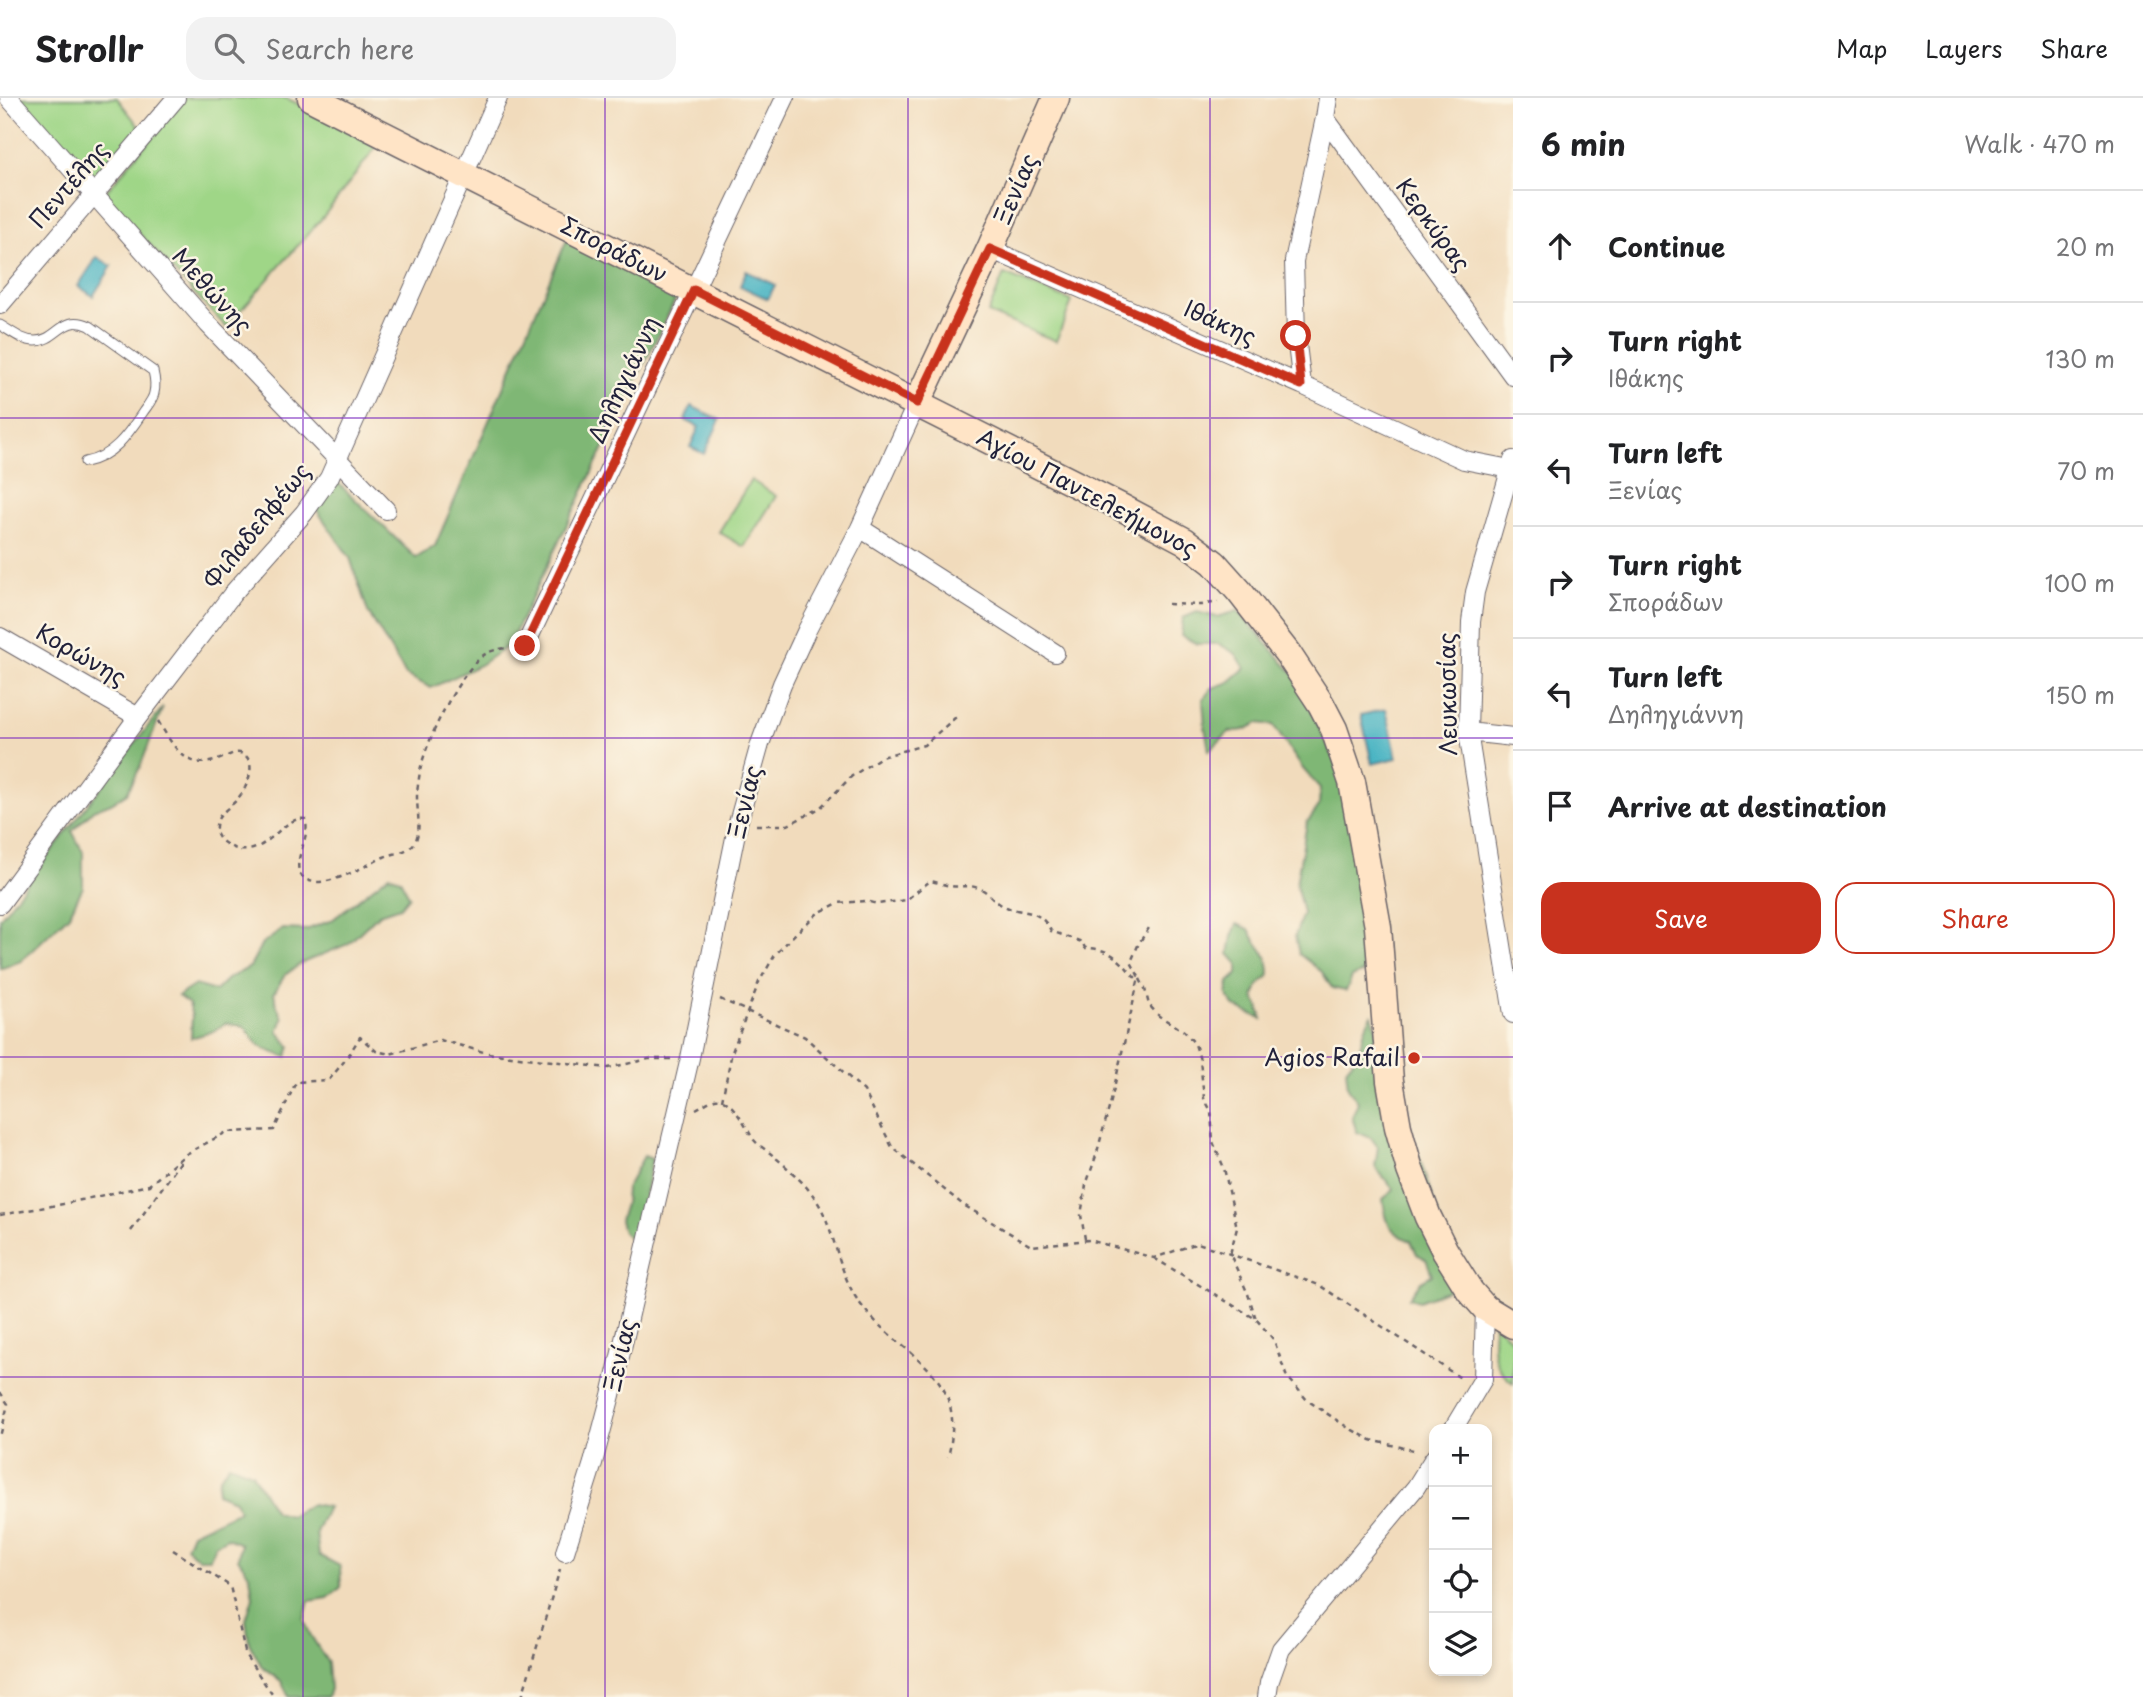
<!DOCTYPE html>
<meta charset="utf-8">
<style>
body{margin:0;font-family:"Playpen Sans",sans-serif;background:#f2f2f2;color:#202124}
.controls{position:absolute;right:21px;bottom:21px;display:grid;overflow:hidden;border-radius:14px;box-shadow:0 4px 10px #0003}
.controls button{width:63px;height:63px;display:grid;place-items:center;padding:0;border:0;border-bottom:2px solid #e0e0e0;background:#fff;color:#202124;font:35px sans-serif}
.stop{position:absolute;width:21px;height:21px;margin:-16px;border:5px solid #c8321e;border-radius:50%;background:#fff}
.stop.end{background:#c8321e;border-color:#fff;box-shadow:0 2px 7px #0008}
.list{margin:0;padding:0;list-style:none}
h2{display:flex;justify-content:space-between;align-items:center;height:91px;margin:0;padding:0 28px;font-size:30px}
h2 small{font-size:23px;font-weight:400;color:#757577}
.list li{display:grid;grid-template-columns:46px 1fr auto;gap:21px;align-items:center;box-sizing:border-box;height:112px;padding:0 28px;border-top:2px solid #e0e0e0}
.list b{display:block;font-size:26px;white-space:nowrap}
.list p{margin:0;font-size:23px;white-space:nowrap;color:#757577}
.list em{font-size:23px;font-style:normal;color:#757577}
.actions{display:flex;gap:14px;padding:21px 28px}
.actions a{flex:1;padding:16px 0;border:2px solid #c8321e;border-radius:21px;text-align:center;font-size:24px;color:#c8321e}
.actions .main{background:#c8321e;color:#fff}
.icon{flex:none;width:38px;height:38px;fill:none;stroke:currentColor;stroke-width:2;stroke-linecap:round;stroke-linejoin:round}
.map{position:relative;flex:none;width:1513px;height:1599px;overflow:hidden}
header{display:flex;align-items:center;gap:42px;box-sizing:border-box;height:98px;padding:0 35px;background:#fff;border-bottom:2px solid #e0e0e0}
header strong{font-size:33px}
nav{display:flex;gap:38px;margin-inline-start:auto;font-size:24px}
.search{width:490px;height:63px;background:#f2f2f2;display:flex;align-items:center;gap:18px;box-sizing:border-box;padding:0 24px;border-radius:21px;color:#757577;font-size:26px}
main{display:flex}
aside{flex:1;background:#fff}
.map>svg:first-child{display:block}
.green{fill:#9fd687;stroke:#607c61;stroke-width:2}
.forest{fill:#7fb774;stroke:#506c58;stroke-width:2}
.water{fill:#45b2c2;stroke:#346a7e;stroke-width:2}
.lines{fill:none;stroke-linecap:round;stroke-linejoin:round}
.lane-casing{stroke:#6a6368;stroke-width:11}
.street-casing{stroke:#6a6368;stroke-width:20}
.secondary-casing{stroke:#6a6368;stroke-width:29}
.path{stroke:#6a6368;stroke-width:2.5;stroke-dasharray:5 5;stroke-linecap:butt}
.lane{stroke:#fff;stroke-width:9}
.street{stroke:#fff;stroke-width:18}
.secondary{stroke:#ffe4c6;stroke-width:26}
.route{stroke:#c8321e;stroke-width:9}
.grid{fill:none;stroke:#7b2cbf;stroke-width:2;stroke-opacity:0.55}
.poi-dot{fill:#c8321e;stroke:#fcf5e5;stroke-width:2.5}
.labels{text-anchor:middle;stroke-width:5;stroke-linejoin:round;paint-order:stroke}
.street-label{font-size:23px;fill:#22223b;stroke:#fcf5e5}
.poi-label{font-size:23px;fill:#22223b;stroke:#fcf5e5;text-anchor:end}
</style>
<header>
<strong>Strollr</strong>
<div class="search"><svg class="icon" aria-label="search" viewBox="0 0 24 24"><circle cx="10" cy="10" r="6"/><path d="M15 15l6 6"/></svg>Search here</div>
<nav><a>Map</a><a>Layers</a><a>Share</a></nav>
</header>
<main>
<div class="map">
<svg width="1513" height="1599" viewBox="0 0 1513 1599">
<rect width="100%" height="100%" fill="#fcf5e5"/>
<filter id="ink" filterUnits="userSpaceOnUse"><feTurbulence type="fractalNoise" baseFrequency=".0143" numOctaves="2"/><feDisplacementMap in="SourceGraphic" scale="14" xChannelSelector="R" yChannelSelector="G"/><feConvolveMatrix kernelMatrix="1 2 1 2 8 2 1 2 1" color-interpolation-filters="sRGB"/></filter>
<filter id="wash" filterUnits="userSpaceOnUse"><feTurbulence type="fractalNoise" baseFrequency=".00686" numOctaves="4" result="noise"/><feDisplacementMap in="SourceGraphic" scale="28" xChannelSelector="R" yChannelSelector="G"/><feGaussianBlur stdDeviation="1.57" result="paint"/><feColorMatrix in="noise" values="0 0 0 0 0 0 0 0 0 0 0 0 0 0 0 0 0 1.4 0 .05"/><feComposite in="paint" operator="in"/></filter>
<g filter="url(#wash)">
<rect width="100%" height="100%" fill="#f1dbbc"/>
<path class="green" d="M 20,0 L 117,0 L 141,31 L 90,81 Z
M 185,0 L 286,0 L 379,45 L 323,119 L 226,229 L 103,97 Z
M 1004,176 L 1072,203 L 1056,243 L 988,215 Z
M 751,382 L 776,398 L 744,449 L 719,434 Z
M 1494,1225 L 1513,1243 L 1513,1285 C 1491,1268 1492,1250 1494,1225 Z"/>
<path class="forest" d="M 568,139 L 679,194 L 509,547 L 480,567 L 431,590 L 406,577 L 368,514 L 350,460 L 316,411 L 335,382 L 416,460 L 435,448 Z
M 1238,513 L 1294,576 L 1342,677 L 1376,877 L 1364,874 L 1352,879 L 1346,893 L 1332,890 L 1322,874 L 1299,856 L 1295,838 L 1303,815 L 1296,786 L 1307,725 L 1319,708 L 1320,690 L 1303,671 L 1273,627 L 1258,625 L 1244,632 L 1229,634 L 1209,653 L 1205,629 L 1203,601 L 1212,590 L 1229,584 L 1245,570 L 1236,556 L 1219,546 L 1198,546 L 1181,538 L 1183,520 L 1197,514 L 1217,519 Z
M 163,609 L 140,669 L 127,695 L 111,705 L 93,712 L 72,733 L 83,754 L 83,789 L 69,817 L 21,863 L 0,871 L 0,820 Z
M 389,777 L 400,781 L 409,798 L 400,809 L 379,816 L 348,846 L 302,865 L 285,877 L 274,895 L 277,908 L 283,920 L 278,934 L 290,948 L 287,959 C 264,952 257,950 245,929 L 226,925 L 214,933 L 191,940 L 192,919 L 189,906 L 178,898 L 195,887 L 215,893 L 227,881 L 250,869 L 261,847 L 283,831 L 306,832 L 332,822 Z
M 1237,826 L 1249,831 C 1258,853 1269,850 1269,878 L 1258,888 L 1254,899 L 1259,909 L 1262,921 L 1235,909 L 1227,897 L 1229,884 L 1238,876 L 1238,866 L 1229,856 L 1232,838 Z
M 1372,917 L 1464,1195 L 1451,1191 L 1419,1203 L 1409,1200 L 1421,1183 L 1432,1177 L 1426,1161 L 1417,1156 L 1411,1143 C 1388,1134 1386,1124 1383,1101 L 1394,1092 L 1375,1069 L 1378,1049 L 1371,1040 L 1357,1034 L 1352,1019 L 1358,1004 L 1348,990 L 1346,971 C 1349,967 1354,962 1357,956 C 1364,942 1362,931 1372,917 Z
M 644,1058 L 652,1061 L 642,1111 L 630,1141 L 623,1134 L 620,1122 L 625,1106 L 626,1091 Z
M 229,1366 L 252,1375 L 275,1414 L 290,1418 L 312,1406 L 328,1409 L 316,1434 L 319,1457 L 340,1468 L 341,1489 L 328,1500 L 309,1503 L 304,1522 L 310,1536 L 328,1565 L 330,1591 L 327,1599 L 289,1599 L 281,1583 L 262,1569 L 249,1545 L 246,1522 L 253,1499 L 250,1478 L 238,1460 L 241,1446 L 227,1440 L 215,1447 L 210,1460 L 198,1460 L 186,1449 L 192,1435 L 239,1413 L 235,1402 L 217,1395 L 219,1381 Z"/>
<path class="water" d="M 97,159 L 112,168 L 93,198 L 78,188 Z
M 746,173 L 775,187 L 768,201 L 740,188 Z
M 691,308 L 720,322 L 704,356 L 690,349 L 699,329 L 685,322 Z
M 1386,611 L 1397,660 L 1372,666 L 1361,617 Z"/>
</g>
<g filter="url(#ink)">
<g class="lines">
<defs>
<path id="lane" d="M 0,227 C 11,233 22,243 35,243 C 58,243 62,215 90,228 L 153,273 C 155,281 156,287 154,295 C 153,302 147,308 143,314 C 128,336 113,359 85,364"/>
<path id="street" d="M 9,0 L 208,226 L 386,412
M 1328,0 L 1325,20 L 1513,278
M 990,151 L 1302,287 L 1464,362 L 1510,371
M 0,207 L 176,0
M 1302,287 L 1296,238 L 1294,163 L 1325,20
M 1513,362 L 1475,494 L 1471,524 L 1468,634 L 1513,916
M 860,430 L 1055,555
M 0,539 L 138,619
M 525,548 L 785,0
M 1468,634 L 1513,639
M 0,806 L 138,619 L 234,494 L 304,415 L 329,380 L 498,0
M 1453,1331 L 1483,1281 L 1485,1210
M 565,1454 L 593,1365 L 611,1297 L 690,960 L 738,725 L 760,646 L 782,586 L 807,532 L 860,430 L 917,305
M 1267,1599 L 1269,1585 L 1281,1551 L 1416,1389 L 1434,1360"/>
<path id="secondary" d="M 311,0 L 1121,409 L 1185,443 L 1214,465 L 1239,493 L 1288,556 L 1321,606 L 1334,631 L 1352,684 L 1378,829 L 1390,983 L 1398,1029 L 1410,1072 L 1428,1119 L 1445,1153 L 1470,1193 L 1485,1210 L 1513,1227
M 917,305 L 990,151 L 1056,0"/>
</defs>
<use href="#lane" class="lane-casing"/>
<use href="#street" class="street-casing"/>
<use href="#secondary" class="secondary-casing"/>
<path class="path" d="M 1168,506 L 1201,507 L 1218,504
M 158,623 C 176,653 189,677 227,658 C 232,656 237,653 243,656 C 258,664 247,690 239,699 C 232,709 217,715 216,728 C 215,736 219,742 226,746 C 263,770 279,717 305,721 C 312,739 291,763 301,777 C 316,798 368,766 384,759 C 396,754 410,755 416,742 C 421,729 417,713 417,699 C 417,691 419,681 420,673 C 426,643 456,582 479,561 C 487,553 497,551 508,550
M 756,727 L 788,727 L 820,710 L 852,678 L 881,659 L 924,647 L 956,619
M 720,901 L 805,939 L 864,993 L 892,1049 L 962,1106 L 1031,1148 L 1089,1142 L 1154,1160 L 1198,1145 L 1319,1187 L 1462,1281
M 722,1002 L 732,954 L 759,884 L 775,857 L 796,835 L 818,815 L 838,805 L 866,803 L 878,806 L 906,802 L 930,783 C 937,784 944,787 951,788 C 960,790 969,786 978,790 C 988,793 992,801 1000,806 C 1020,818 1038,807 1051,833 L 1082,844 L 1085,850 C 1109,850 1120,861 1134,879 L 1139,879 L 1145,891 L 1149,907 L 1159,918 L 1184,933 L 1195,946 L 1200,962 L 1204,1000 L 1211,1013 L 1213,1044 L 1224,1070 L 1237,1130 L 1230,1156 L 1248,1196 L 1256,1221
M 696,1011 C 702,1008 709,1003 715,1001 C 732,998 746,1031 754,1042 C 758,1047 765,1051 770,1055 C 787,1069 811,1090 821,1110 C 836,1139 839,1176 859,1204 C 901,1262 970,1270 948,1359
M 0,1117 L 63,1106 L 149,1087 L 186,1056 L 227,1034 L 274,1032 L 296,984 L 329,982 L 346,961 L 360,939 L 376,953 L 390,956 L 440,942 L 487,955 L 608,970 L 649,961 L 672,961
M 131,1133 L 182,1062
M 1085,1141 L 1081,1117 L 1086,1087 L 1096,1058 L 1111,1003 L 1139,879 L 1131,864 L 1139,845 L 1151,827
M 1154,1160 L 1256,1221 L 1274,1242 L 1286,1277 L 1307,1302 L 1347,1329 L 1371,1342 L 1417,1353
M 0,1294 L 8,1306 L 0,1339
M 173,1452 L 230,1488 L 246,1558 L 274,1599
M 522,1599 L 560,1471"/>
<use href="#lane" class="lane"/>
<use href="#street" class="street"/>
<use href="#secondary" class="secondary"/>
</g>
</g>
<g class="lines" filter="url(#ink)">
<path class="route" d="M 525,548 L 694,192 L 917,305 L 990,151 L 1301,287 L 1296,238"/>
</g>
<path class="grid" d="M 303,0 L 303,1599M 605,0 L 605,1599M 908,0 L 908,1599M 1210,0 L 1210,1599M 0,320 L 1513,320M 0,640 L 1513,640M 0,959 L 1513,959M 0,1279 L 1513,1279"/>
<circle class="poi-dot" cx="1414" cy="960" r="7"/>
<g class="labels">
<g class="street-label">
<text transform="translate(69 87) rotate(-49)" y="8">Πεντέλης</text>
<text transform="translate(1016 91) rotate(-66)" y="8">Ξενίας</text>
<text transform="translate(1433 127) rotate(54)" y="8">Κερκύρας</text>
<text transform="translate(614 152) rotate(27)" y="8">Σποράδων</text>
<text transform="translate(212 193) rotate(48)" y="8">Μεθώνης</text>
<text transform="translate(1220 225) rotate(24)" y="8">Ιθάκης</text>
<text transform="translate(624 282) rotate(-65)" y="8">Δηληγιάννη</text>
<text transform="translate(1087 395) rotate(28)" y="8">Αγίου Παντελεήμονος</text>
<text transform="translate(257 428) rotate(-51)" y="8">Φιλαδελφέως</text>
<text transform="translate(81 557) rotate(30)" y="8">Κορώνης</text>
<text transform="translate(1448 596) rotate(-91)" y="8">Λευκωσίας</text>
<text transform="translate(745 704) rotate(-76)" y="8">Ξενίας</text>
<text transform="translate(620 1257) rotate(-77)" y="8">Ξενίας</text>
</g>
<g class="poi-label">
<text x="1400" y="968">Agios Rafail</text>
</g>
</g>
</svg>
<div class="controls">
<button>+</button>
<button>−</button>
<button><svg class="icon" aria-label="locate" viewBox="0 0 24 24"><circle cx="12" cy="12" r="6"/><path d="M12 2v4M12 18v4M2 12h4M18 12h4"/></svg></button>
<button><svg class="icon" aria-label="layers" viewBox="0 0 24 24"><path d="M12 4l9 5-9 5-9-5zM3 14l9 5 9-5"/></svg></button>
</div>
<div class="stop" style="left:1296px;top:238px"></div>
<div class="stop end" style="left:525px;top:548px"></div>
</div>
<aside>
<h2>6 min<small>Walk · 470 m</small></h2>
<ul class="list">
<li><svg class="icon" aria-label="ahead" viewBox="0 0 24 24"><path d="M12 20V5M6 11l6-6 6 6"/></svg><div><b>Continue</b></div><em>20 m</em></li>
<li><svg class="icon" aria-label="right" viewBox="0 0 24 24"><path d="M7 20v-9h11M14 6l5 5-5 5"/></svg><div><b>Turn right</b><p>Ιθάκης</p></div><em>130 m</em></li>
<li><svg class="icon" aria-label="left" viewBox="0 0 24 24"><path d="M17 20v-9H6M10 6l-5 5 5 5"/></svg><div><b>Turn left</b><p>Ξενίας</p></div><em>70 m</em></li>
<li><svg class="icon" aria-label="right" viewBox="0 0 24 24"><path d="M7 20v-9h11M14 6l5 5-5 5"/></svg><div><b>Turn right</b><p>Σποράδων</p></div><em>100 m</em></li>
<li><svg class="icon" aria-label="left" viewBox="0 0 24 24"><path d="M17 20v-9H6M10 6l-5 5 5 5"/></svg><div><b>Turn left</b><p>Δηληγιάννη</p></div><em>150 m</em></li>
<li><svg class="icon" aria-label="arrive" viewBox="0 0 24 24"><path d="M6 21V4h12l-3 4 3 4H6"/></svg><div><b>Arrive at destination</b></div></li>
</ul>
<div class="actions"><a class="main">Save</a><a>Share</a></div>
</aside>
</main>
